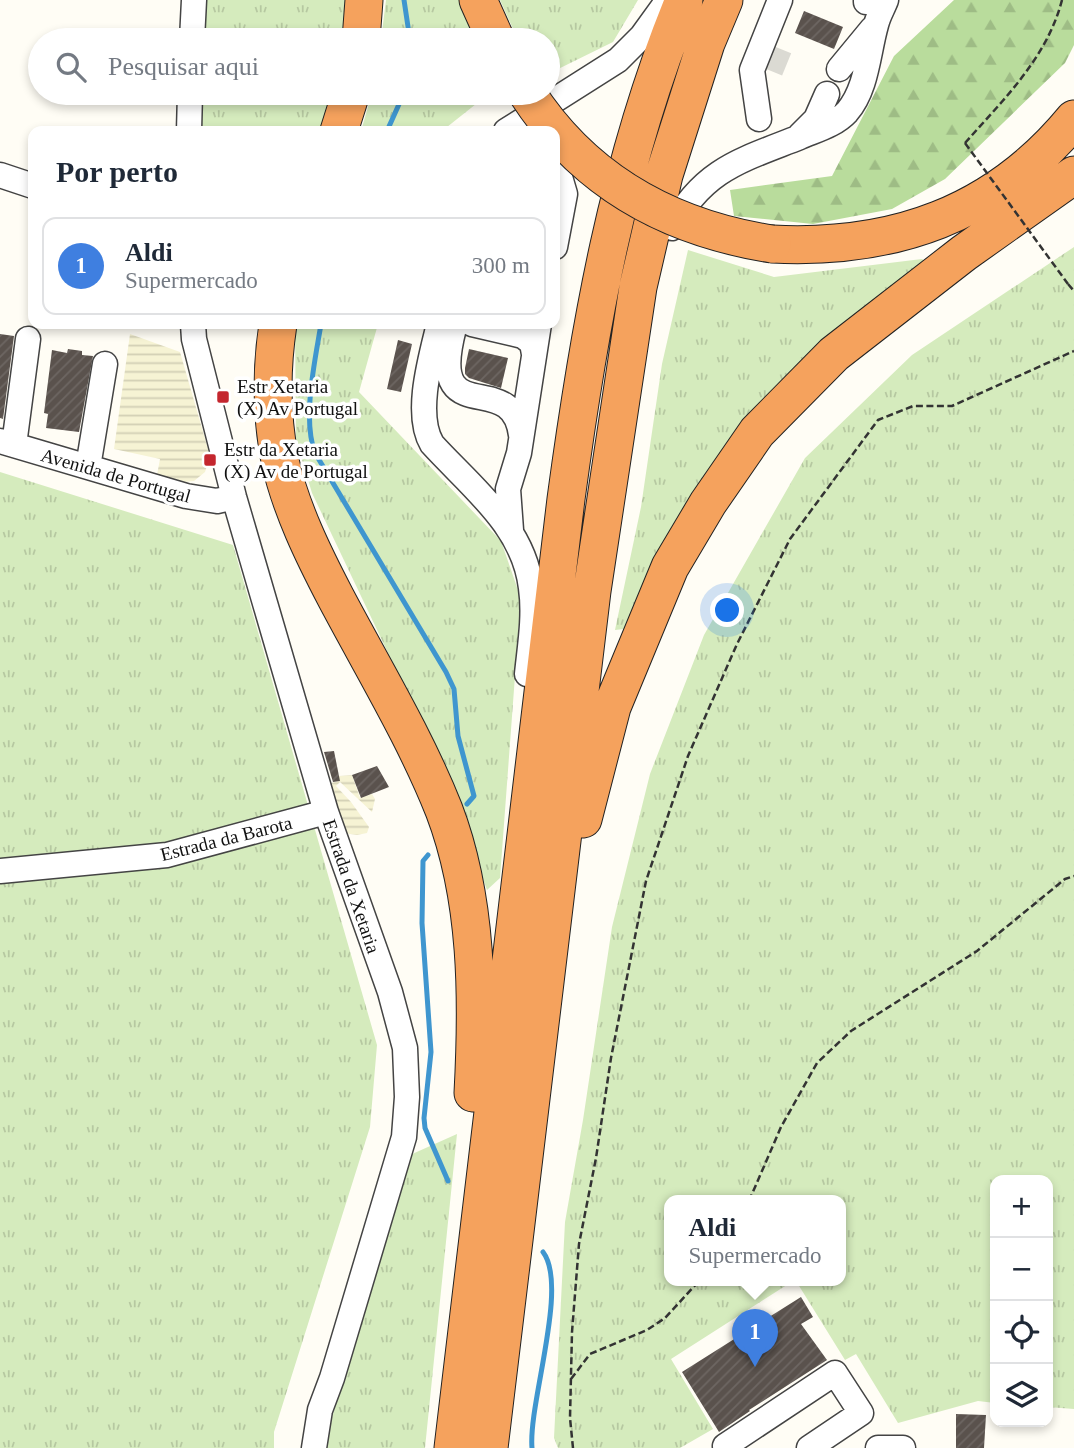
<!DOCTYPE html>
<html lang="pt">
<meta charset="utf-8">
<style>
body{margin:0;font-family:"Times New Roman",serif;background:#f2f2f3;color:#1f2937}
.controls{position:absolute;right:21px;bottom:21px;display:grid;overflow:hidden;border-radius:14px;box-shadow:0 4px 10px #0003}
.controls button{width:63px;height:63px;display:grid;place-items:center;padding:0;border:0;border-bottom:2px solid #e0e1e3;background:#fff;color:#1f2937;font:35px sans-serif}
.you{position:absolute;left:728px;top:611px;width:24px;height:24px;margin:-18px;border:5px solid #fff;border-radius:50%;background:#1a73e8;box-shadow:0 0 0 10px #1a73e833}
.badge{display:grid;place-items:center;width:46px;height:46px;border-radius:50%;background:#c4262e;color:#fff;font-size:23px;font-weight:700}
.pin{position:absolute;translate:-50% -58px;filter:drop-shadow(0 2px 4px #0008)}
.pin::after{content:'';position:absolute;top:37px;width:24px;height:21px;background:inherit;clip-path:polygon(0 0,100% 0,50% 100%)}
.popup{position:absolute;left:664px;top:1195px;width:182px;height:91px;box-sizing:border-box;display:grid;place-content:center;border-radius:14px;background:#fff;filter:drop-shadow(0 2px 5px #0005);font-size:23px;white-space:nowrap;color:#747a83}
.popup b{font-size:26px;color:#1f2937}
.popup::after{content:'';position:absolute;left:50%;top:100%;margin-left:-14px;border:14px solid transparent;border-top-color:#fff}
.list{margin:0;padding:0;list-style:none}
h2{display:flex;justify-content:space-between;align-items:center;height:91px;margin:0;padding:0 28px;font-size:30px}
h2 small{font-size:23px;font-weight:400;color:#747a83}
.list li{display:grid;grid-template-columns:46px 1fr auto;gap:21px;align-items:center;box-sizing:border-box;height:98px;margin:0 14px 14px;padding:0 14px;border:2px solid #e0e1e3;border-radius:14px}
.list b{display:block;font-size:26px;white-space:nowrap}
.list p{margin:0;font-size:23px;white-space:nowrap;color:#747a83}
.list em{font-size:23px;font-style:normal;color:#747a83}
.icon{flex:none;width:38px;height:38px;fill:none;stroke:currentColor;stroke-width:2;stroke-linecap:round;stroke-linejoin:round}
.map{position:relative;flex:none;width:1074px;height:1448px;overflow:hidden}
.search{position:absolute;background:#fff;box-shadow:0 4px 10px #0003;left:28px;top:28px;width:532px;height:77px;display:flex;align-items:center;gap:18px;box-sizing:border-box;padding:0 24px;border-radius:38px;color:#747a83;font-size:26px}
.panel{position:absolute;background:#fff;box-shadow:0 4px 10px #0003;left:28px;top:126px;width:532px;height:203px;border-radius:14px}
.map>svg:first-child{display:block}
.farmland{fill:url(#farmland-rules)}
.grass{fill:url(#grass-tufts)}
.forest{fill:url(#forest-firs)}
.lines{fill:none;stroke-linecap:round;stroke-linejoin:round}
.stream{stroke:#3f96cf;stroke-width:5}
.building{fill:url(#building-hatch)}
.minor-tunnel{stroke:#dbdad3;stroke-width:24;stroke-dasharray:24 12;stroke-linecap:butt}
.minor-casing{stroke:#444;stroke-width:27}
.highway-casing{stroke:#222;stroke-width:39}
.path{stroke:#333;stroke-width:2.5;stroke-dasharray:7 3.5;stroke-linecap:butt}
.minor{stroke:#fff;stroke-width:24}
.highway{stroke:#f5a25d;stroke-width:37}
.highway-bridge-casing{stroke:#222;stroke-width:39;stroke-linecap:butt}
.path-bridge{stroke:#333;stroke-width:2.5;stroke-dasharray:7 3.5;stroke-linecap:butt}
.highway-bridge{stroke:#f5a25d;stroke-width:37}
.poi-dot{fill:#c4262e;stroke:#fff;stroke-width:2.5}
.labels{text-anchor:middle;stroke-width:7;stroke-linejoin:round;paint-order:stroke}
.poi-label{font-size:19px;fill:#111;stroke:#fff;text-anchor:start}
.street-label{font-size:19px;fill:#111;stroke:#fff}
</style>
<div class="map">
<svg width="1074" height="1448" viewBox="0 0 1074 1448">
<defs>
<pattern id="farmland-rules" width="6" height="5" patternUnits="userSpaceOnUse" patternTransform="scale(1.75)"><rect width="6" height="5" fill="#f6f3d4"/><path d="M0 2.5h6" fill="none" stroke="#d2cfb5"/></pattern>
<pattern id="grass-tufts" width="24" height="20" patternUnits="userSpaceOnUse" patternTransform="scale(1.75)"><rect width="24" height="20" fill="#d5ebbd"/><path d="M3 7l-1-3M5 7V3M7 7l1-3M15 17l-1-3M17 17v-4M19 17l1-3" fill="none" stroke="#b6c8a1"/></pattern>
<pattern id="forest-firs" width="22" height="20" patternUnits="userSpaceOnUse" patternTransform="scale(1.75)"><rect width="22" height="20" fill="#b9dc9c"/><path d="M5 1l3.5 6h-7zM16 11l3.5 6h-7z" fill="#9ebc85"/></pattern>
<pattern id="building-hatch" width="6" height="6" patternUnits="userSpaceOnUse" patternTransform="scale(1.75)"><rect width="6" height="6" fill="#5a524d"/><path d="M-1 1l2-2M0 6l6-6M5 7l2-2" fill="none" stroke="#6d6662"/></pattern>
</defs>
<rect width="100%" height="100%" fill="#fffdf5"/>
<path class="farmland" d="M 130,334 L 180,352 L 210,456 L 205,472 L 194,481 L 184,482 L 157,475 L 160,459 L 114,449 Z
M 352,775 L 360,798 L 372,794 L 375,799 L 372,812 L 340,782 L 336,786 L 351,802 L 369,827 L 367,833 L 357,835 L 343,833 L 327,784 L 339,781 L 339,776 Z"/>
<path class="grass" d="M 205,0 L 351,0 L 347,40 L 204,40 Z
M 386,0 L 464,0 L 479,40 L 381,40 Z
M 500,0 L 638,0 L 613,42 L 548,74 L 548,40 L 518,40 Z
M 202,93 L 337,93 L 324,131 L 201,131 Z
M 372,93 L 506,93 L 476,104 L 442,131 L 361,131 Z
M 1074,247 L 1074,1409 L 1048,1407 L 1048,1180 L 995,1180 L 995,1403 L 978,1401 L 898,1423 L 856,1354 L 845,1360 L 796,1281 L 841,1281 L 841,1201 L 669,1201 L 669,1281 L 793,1281 L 671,1359 L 713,1429 L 680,1448 L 558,1448 L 554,1438 L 565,1222 L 583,1120 L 612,927 L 650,774 L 704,635 L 805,458 L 912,355 Z
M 688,250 L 774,277 L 922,259 L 930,265 L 690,506 L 624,629 L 615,630 L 641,507 L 662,364 Z
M 295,324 L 378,324 L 359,392 L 501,541 L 519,593 L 519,622 L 500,878 L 487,890 L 437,756 L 312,493 L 296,440 Z
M 0,472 L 233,545 L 377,1045 L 370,1127 L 274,1432 L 274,1448 L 0,1448 Z
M 457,1134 L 425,1448 L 323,1448 L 410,1155 Z"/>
<path class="forest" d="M 954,0 L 1074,0 L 1074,45 L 1065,63 L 945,179 L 892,209 L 813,224 L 734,216 L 730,190 L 832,176 L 894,56 Z"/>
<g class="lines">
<path class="stream" d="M 404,0 L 410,40
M 387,131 L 404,93
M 321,324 C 315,361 302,418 315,453 L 446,672 L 454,689 L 458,736 L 474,796 L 467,804
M 428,855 L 423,861 L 422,923 L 431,1052 L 424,1118 L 425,1128 L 448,1181
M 532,1448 C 528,1404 569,1286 543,1252"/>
</g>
<path class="building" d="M 804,11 L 843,27 L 834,49 L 795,33 Z
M 0,334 L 14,336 L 3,419 L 0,418 Z
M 398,340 L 412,344 L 401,392 L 387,389 Z
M 68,349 L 82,351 L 82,355 L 93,356 L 79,432 L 46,428 L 48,414 L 44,413 L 52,350 L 67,353 Z
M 469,349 L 508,358 L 501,388 L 469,378 L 465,374 L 465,368 Z
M 334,751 L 340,781 L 333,782 L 324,752 Z
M 377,766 L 389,787 L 361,798 L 352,775 Z
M 801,1297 L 813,1317 L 801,1324 L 827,1360 L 749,1410 L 750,1411 L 719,1432 L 682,1372 Z
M 956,1414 L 986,1415 L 984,1448 L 956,1448 Z"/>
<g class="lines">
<path class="minor-tunnel" d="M 771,71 L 782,44"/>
<defs>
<path id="minor" d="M 866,2 L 866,0
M 192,40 L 194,0
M 839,69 L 872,29
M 759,119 L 752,70 L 780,0
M 189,131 L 190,93
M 506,131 L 618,60 L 642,36 L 668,0
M 800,135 L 816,119 L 827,94
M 555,160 L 565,194 L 555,247
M 0,175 L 33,186
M 672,228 C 703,169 742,160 800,137 C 816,130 835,125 847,112 C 867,89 868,53 876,25 C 878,16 883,8 886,0
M 193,324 L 194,339 L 234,497 L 326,812 L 390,992 L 405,1048 L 407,1097 L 404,1137 L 332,1378 L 320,1410 L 314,1448
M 439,324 C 431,357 414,414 432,444 C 471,487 524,526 531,588 C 535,616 530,645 527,674
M 472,324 L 523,336 L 532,343 L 534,354
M 454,328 C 426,436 512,365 521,435
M 0,441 L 186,496 L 217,501 L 234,497
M 14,445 L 28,339
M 88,467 L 105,364
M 511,530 L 508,489 L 519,453 L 539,324
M 0,871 L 167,855 L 326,812
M 726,1448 L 725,1446 L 835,1373 L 861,1413 L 809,1448
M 878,1448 L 903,1448"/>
<path id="highway" d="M 478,0 L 496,40
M 361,40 L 364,0
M 339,131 L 351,93
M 772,244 C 893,250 995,215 1074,119
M 278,324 C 271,370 271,415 280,461 C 291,509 313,554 336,598 C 373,668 415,737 444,810 C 478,899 478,999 473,1093
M 583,819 L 612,707 L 670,567 L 708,503 L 757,432 L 834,354 L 964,253 L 1074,175
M 453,1448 L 566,499 C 589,329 618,160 684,0
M 489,1448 L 592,591 L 638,287 L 664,175 L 706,43 L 724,0"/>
</defs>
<use href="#minor" class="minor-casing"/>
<use href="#highway" class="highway-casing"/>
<path class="path" d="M 965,143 C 1003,100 1047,58 1062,0
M 1068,284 L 1074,291
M 749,1201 L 781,1127 L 817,1063 L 851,1031 L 977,951 L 1065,879 L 1074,876
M 571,1379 L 590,1354 L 647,1330 L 665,1318 L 699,1281
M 573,1448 L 570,1418 L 572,1332 L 579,1244 L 596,1158 L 611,1058 L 646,881 L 688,756 L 737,644 L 790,539 L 878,420 L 913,406 L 952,406 L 1074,351"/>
<use href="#minor" class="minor"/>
<use href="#highway" class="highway"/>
<defs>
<path id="highway-bridge" d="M 527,93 C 584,181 669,228 772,244"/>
</defs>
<use href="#highway-bridge" class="highway-bridge-casing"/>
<path class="path-bridge" d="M 965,143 L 1068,284"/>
<use href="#highway-bridge" class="highway-bridge"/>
</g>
<g class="poi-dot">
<rect x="216" y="390" width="14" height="14" rx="3.5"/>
<rect x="203" y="453" width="14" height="14" rx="3.5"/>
</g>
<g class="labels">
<g class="poi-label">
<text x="237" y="393">Estr Xetaria<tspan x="237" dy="22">(X) Av Portugal</tspan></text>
<text x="224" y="456">Estr da Xetaria<tspan x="224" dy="22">(X) Av de Portugal</tspan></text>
</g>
<g class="street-label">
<text transform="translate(116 475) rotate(16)" y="7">Avenida de Portugal</text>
<text transform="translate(226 838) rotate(-14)" y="7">Estrada da Barota</text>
<text transform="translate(352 886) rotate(71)" y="7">Estrada da Xetaria</text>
</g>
</g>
</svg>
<div class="controls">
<button>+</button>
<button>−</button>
<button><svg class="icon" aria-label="locate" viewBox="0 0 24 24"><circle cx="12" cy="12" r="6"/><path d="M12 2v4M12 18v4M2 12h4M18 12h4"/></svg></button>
<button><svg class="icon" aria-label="layers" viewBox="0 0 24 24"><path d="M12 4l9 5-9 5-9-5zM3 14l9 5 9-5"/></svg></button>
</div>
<div class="you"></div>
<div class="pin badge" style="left:755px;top:1367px;background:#3f7fe0">1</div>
<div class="popup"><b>Aldi</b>Supermercado</div>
<div class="search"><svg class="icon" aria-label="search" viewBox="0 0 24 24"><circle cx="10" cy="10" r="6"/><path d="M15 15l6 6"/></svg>Pesquisar aqui</div>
<section class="panel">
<h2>Por perto<small></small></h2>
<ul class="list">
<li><span class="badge" style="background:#3f7fe0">1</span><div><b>Aldi</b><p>Supermercado</p></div><em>300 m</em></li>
</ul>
</section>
</div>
